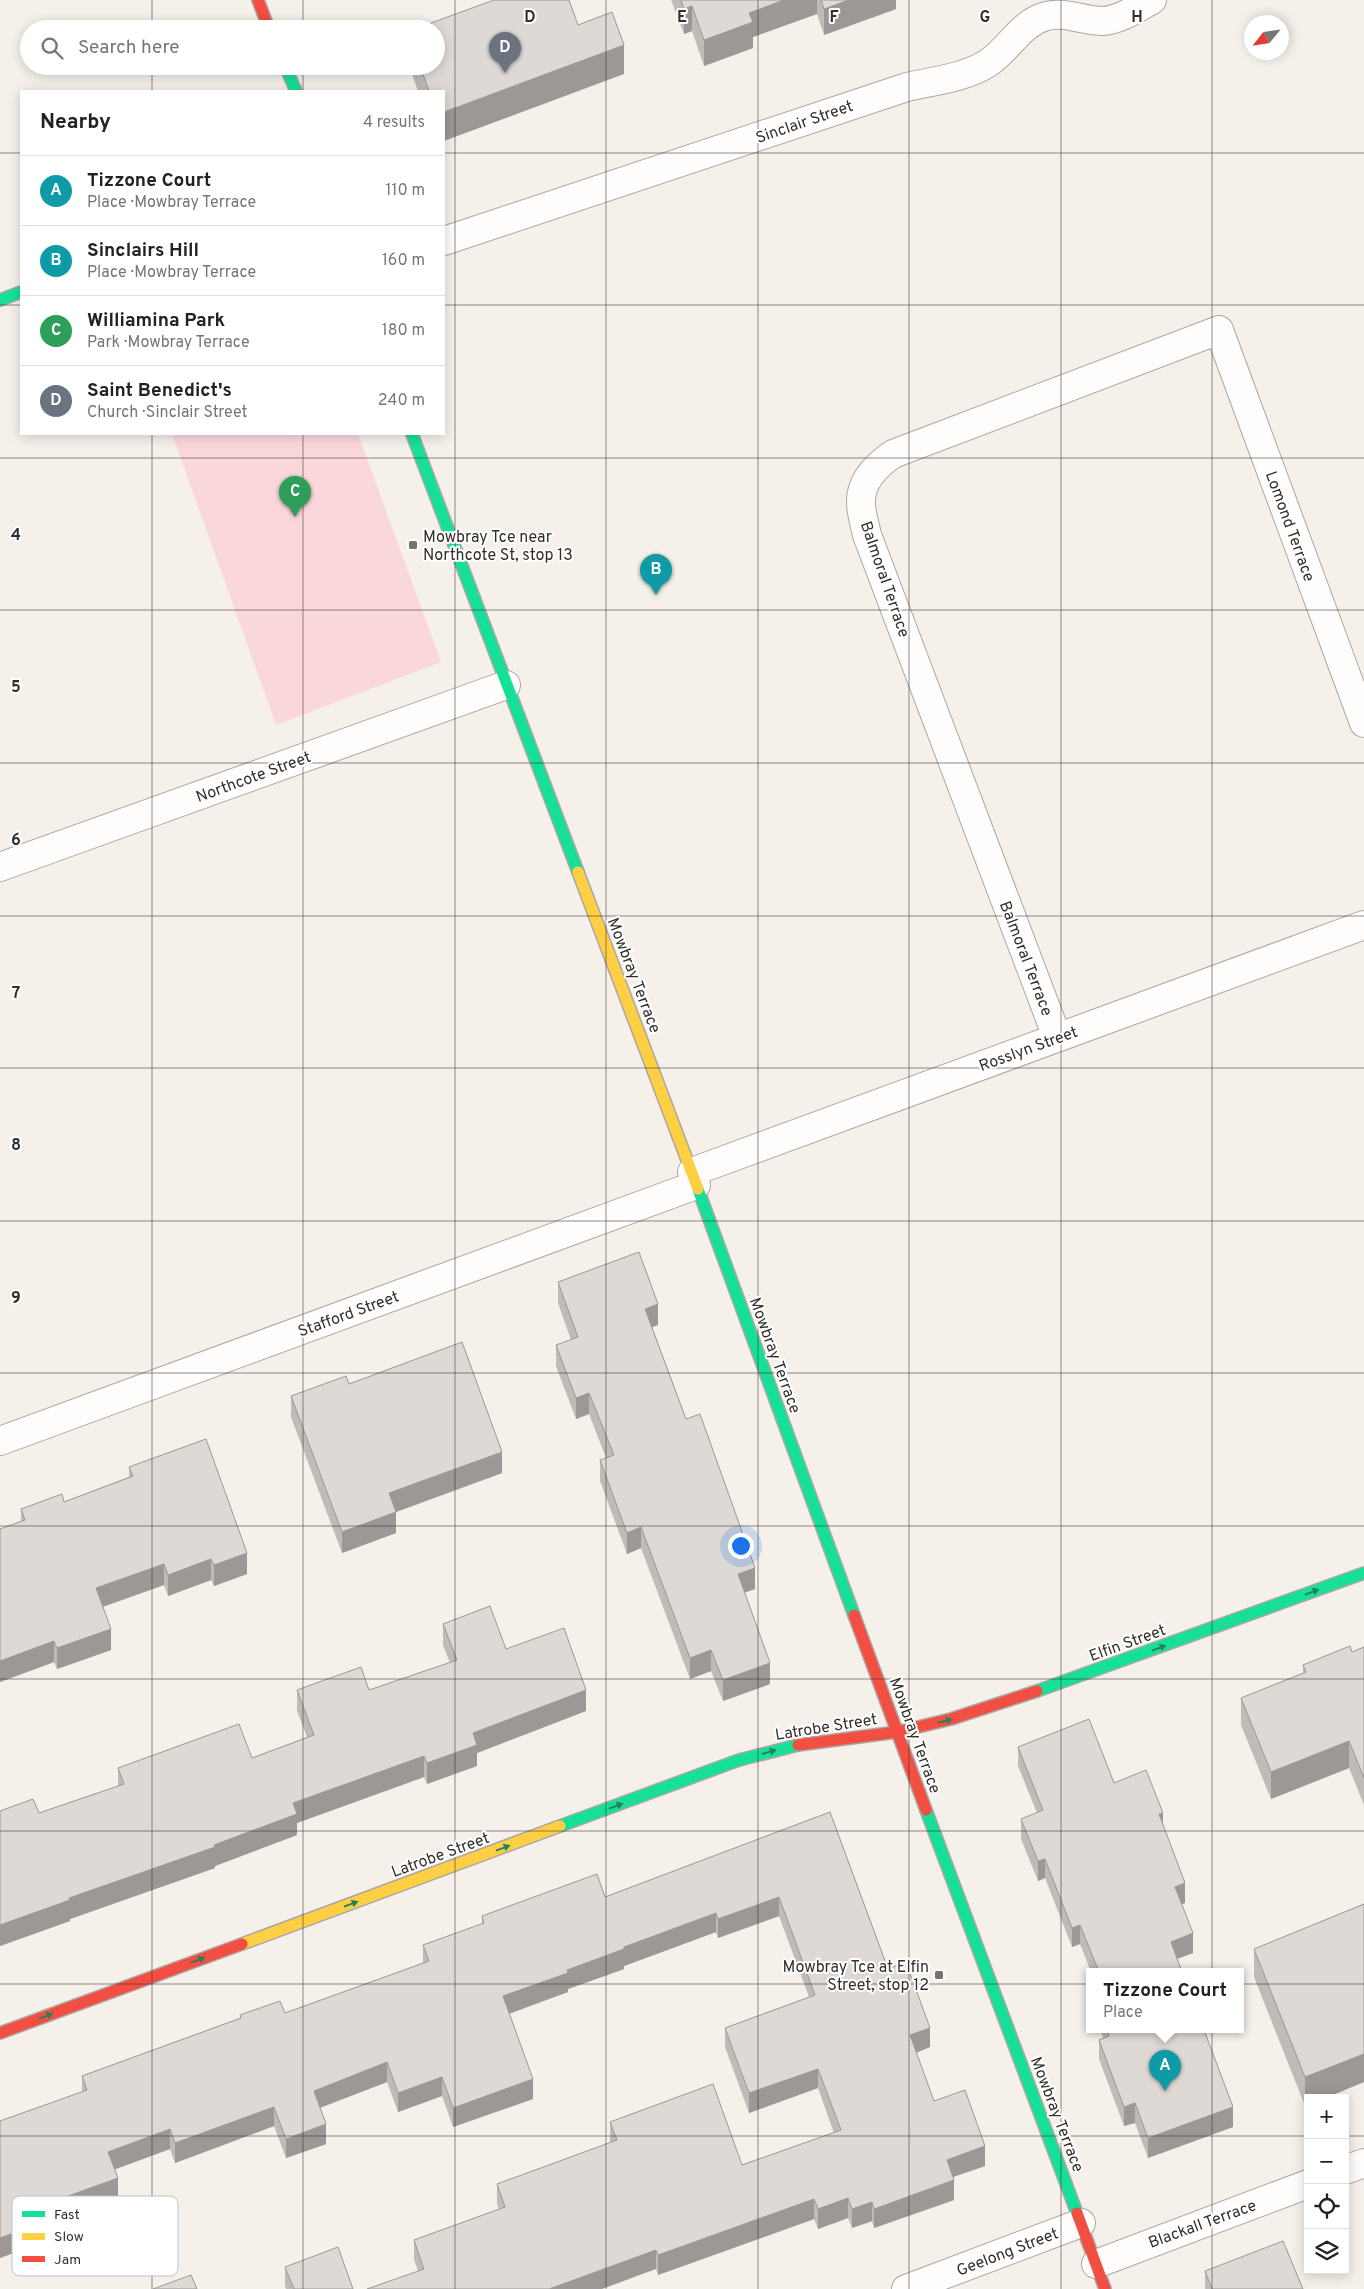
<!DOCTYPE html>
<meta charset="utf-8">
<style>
body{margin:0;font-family:Overpass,sans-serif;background:#f2f2f2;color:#222}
.controls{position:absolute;right:15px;bottom:15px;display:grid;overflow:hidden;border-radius:0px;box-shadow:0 2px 12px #0003}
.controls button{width:45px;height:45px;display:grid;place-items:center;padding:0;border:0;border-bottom:1px solid #e0e0e0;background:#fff;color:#222;font:25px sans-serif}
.compass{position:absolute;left:1244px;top:15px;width:45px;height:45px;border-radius:50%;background:#fff;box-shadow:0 2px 12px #0003;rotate:240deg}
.you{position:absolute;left:740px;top:1545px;width:18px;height:18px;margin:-12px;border:4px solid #fff;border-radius:50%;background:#1a73e8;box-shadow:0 0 0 8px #1a73e833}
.badge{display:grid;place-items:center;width:32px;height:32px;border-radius:50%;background:#77736e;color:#fff;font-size:16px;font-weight:700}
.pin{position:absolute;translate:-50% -41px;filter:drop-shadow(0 1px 2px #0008)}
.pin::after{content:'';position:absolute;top:26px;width:18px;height:15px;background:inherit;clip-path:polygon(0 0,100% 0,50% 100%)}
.popup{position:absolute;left:1086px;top:1968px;width:158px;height:65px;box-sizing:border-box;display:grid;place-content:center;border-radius:0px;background:#fff;filter:drop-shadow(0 1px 4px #0005);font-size:16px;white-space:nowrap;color:#767676}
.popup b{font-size:19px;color:#222}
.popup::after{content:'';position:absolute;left:50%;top:100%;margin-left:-10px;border:10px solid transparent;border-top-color:#fff}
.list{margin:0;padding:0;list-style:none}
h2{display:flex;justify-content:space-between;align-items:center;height:65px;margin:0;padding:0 20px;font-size:21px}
h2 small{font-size:16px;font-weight:400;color:#767676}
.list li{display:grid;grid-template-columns:32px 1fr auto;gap:15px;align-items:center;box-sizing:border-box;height:70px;padding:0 20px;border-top:1px solid #e0e0e0}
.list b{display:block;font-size:19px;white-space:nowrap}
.list p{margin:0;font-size:16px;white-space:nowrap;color:#767676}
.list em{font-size:16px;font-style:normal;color:#767676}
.icon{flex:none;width:28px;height:28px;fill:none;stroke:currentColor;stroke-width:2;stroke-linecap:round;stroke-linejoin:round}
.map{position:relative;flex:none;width:1364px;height:2289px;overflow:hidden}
.search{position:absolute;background:#fff;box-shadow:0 2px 12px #0003;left:20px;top:20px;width:425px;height:55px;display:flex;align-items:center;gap:12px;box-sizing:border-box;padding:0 18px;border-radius:28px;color:#767676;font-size:19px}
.panel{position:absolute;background:#fff;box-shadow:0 2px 12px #0003;left:20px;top:90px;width:425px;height:345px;border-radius:0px}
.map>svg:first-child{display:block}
.green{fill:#fad7db}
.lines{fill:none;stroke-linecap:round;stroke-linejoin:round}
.street-casing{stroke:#aba7a3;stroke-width:30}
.fast-casing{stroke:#aba7a3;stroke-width:14}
.slow-casing{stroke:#aba7a3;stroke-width:14}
.jam-casing{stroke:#aba7a3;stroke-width:14}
.street{stroke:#fefdfc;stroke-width:28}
.fast{stroke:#16e098;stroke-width:11}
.slow{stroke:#ffcf43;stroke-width:11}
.jam{stroke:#f24e42;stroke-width:11}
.wall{fill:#bfbbb7}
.shaded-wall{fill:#9b9895}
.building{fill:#ded9d5;stroke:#9b9895}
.oneway{fill:#267f5d}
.grid{fill:none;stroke:#33302c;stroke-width:1;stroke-opacity:0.55}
.poi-dot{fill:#77736e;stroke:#fff;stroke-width:2}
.labels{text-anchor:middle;stroke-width:4;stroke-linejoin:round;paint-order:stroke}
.street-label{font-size:16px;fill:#33302c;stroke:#fff}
.poi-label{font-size:16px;fill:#33302c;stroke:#fff;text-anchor:start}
.key{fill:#fff;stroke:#c2c1c0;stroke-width:1}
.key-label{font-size:14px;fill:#33302c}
.grid-label{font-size:16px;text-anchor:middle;font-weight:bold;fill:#33302c;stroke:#fff;stroke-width:4;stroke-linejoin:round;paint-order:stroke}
</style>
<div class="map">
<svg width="1364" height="2289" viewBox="0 0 1364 2289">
<rect width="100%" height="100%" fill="#f5f0ea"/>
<path class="green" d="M 172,434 L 358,434 L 441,662 L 276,725 Z"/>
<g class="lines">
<defs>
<path id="street" d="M 444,241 L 907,87 C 933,81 965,78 988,63 C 1008,50 1020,25 1043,17 C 1063,10 1082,21 1103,21 C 1120,20 1137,8 1152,0
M 0,867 L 506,685
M 1057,1037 L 867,535 C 865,525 861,513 861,503 C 860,482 877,465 893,454 L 1219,330 L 1364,723
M 692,1172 L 1364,925
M 0,1441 L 696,1185
M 1345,2170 L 1364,2163
M 1096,2264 L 1308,2184
M 906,2289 L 1081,2223"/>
<path id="fast" d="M 285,66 L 296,91
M 0,300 L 21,292
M 412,434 L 578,872
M 698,1189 L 854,1615
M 1037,1691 L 1364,1573
M 926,1810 L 1077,2213
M 560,1826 L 739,1760 L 798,1745"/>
<path id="slow" d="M 578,872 L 698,1189
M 242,1944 L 560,1826"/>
<path id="jam" d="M 258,0 L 269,29
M 854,1615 L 926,1810
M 798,1745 L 897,1732 L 951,1719 L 1037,1691
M 0,2033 L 242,1944
M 1077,2213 L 1105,2289"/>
</defs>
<use href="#street" class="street-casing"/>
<use href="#fast" class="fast-casing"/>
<use href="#slow" class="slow-casing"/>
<use href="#jam" class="jam-casing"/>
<use href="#street" class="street"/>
<use href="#fast" class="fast"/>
<use href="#slow" class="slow"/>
<use href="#jam" class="jam"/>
</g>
<path class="wall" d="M 671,0 L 896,0 L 896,9 L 824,35 L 817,14 L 753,37 L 753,48 L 704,66 L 692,31 L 684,34 Z
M 431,23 L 578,25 L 624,74 L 444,91 L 418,91 L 413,77 L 413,66 L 436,66 L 436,29 L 431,29 Z
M 558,1282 L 658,1325 L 652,1327 L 686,1419 L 755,1589 L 745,1592 L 770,1684 L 723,1701 L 711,1671 L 690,1679 L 641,1548 L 627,1554 L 600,1481 L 600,1460 L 606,1458 L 589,1414 L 576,1419 L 556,1366 L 556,1345 L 571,1340 L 558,1303 Z
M 349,1384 L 502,1473 L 396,1512 L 396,1533 L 342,1553 L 291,1417 L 291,1396 Z
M 129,1467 L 247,1574 L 214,1586 L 211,1580 L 168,1596 L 164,1585 L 103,1607 L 111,1650 L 57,1669 L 54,1662 L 0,1682 L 0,1529 L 21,1522 L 21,1509 L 64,1502 L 129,1477 Z
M 443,1624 L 506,1649 L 586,1711 L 477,1753 L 477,1766 L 427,1784 L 424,1777 L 297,1823 L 297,1835 L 215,1866 L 215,1868 L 70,1919 L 70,1921 L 0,1946 L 0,1811 L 39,1813 L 118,1786 L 118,1768 L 252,1758 L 307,1737 L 297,1711 L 297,1690 L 369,1690 L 450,1663 L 443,1645 Z
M 1364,1647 L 1364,1805 L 1349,1768 L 1271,1799 L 1241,1725 L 1241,1698 L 1303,1673 L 1303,1665 L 1352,1652 Z
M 1018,1747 L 1114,1783 L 1163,1825 L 1185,1903 L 1182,1904 L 1193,1953 L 1177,1959 L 1182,1972 L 1091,1972 L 1080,1944 L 1072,1947 L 1045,1878 L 1038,1881 L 1021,1839 L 1021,1819 L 1037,1813 L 1018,1766 Z
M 830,1812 L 888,1969 L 930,2047 L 916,2053 L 934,2101 L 985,2166 L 953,2177 L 954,2200 L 874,2228 L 872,2221 L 852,2228 L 848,2218 L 818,2229 L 814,2219 L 658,2275 L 656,2269 L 418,2271 L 414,2259 L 414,2240 L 499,2209 L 497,2204 L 497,2184 L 610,2143 L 610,2122 L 742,2165 L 834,2133 L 818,2088 L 749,2113 L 725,2047 L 725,2028 L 809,1997 L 779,1916 L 718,1938 L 716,1932 L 624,1966 L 624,1969 L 568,1989 L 568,1992 L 509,2013 L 533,2099 L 453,2127 L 442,2096 L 398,2112 L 387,2082 L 320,2108 L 326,2144 L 286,2158 L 274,2126 L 175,2163 L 170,2149 L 114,2169 L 118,2198 L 62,2218 L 62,2235 L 0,2258 L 0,2121 L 82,2092 L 82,2076 L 240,2018 L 240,2015 L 285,2013 L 423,1963 L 423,1945 L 482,1924 L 482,1916 L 605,1897 Z
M 1364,1904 L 1364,2082 L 1325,2098 L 1308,2098 L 1308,2105 L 1305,2106 L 1254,1977 L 1254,1949 Z
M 1100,2030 L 1204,2030 L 1233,2127 L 1148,2158 L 1135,2123 L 1124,2126 L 1099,2059 L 1099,2040 L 1103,2038 Z
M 285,2267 L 353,2289 L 286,2289 L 285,2286 Z
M 1205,2271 L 1212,2289 L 1205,2289 Z"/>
<path class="shaded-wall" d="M 784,0 L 817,0 L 817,14 L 753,37 L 753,48 L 704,66 L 704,40 L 749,13 Z
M 849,0 L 896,0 L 896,9 L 824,35 L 824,9 Z
M 692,6 L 692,31 L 684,34 L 684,9 Z
M 624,45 L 624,74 L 444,141 L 444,112 Z
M 658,1304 L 658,1325 L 645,1330 L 645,1309 Z
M 589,1393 L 589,1414 L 576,1419 L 576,1398 Z
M 502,1452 L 502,1473 L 396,1512 L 396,1533 L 342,1553 L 342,1532 L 389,1493 Z
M 641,1527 L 641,1548 L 627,1554 L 627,1533 Z
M 247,1553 L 247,1574 L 214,1586 L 214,1565 Z
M 211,1559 L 211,1580 L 168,1596 L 168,1575 Z
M 164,1564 L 164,1585 L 96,1609 L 96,1588 Z
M 755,1568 L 755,1589 L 738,1595 L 738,1574 Z
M 111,1629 L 111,1650 L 57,1669 L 57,1648 Z
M 54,1641 L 54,1662 L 0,1682 L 0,1661 Z
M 711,1650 L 711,1671 L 690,1679 L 690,1658 Z
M 770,1663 L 770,1684 L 723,1701 L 723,1680 Z
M 586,1690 L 586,1711 L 477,1753 L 477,1766 L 427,1784 L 427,1763 L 473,1733 Z
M 1349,1741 L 1349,1768 L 1271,1799 L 1271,1772 Z
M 424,1756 L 424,1777 L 297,1823 L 297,1835 L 215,1866 L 215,1868 L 70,1919 L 70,1921 L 0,1946 L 0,1925 L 69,1898 L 214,1845 L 293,1803 Z
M 1163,1813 L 1163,1832 L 1159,1814 Z
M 1045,1859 L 1045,1878 L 1038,1881 L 1038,1861 Z
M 1185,1883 L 1185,1903 L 1175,1907 L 1175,1887 Z
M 779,1897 L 779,1916 L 718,1938 L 718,1919 Z
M 716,1913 L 716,1932 L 624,1966 L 624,1969 L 568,1989 L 568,1992 L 503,2016 L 503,1996 L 624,1947 Z
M 1080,1925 L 1080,1944 L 1072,1947 L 1072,1928 Z
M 1193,1933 L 1193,1953 L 1171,1961 L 1171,1942 Z
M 930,2028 L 930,2047 L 910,2055 L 910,2035 Z
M 1364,2054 L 1364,2082 L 1325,2098 L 1308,2098 L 1308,2105 L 1305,2106 L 1305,2077 Z
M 387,2062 L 387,2082 L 314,2110 L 314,2091 Z
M 818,2069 L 818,2088 L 749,2113 L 749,2093 Z
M 442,2077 L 442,2096 L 398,2112 L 398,2093 Z
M 533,2079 L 533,2099 L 453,2127 L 453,2108 Z
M 1135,2103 L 1135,2123 L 1124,2126 L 1124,2107 Z
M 274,2107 L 274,2126 L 175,2163 L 175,2143 Z
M 1233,2107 L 1233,2127 L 1148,2158 L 1148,2138 Z
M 326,2124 L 326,2144 L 286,2158 L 286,2139 Z
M 170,2129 L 170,2149 L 108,2172 L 108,2152 Z
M 985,2146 L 985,2166 L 947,2179 L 947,2160 Z
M 118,2178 L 118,2198 L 62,2218 L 62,2235 L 0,2258 L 0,2238 L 57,2200 Z
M 954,2180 L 954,2200 L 874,2228 L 874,2209 Z
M 848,2198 L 848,2218 L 818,2229 L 818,2209 Z
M 814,2199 L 814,2219 L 658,2275 L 658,2255 Z
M 872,2202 L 872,2221 L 852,2228 L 852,2209 Z
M 656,2250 L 656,2269 L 602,2289 L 549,2289 Z"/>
<path class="building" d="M 494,0 L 569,0 L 578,25 L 612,12 L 624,45 L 444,112 L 444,91 L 429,91 L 420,66 L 436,66 L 436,29 L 433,29 L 431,23 Z
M 681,0 L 784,0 L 749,13 L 753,22 L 704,40 L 692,6 L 684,9 Z
M 821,0 L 849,0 L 824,9 Z
M 639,1252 L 658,1304 L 645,1309 L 686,1419 L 700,1414 L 755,1568 L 738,1574 L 770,1663 L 723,1680 L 711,1650 L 690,1658 L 641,1527 L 627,1533 L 600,1460 L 614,1455 L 589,1393 L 576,1398 L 556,1345 L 578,1337 L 558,1282 Z
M 462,1342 L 502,1452 L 389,1493 L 396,1512 L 342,1532 L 291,1396 L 346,1376 L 349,1384 Z
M 206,1439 L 247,1553 L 214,1565 L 211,1559 L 168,1575 L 164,1564 L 96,1588 L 111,1629 L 57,1648 L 54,1641 L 0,1661 L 0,1529 L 25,1520 L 21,1509 L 62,1494 L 64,1502 L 133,1476 L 129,1467 Z
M 490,1606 L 506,1649 L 564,1628 L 586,1690 L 473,1733 L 477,1745 L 427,1763 L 424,1756 L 293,1803 L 297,1814 L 214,1845 L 215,1847 L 69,1898 L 70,1900 L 0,1925 L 0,1811 L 33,1799 L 39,1813 L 124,1784 L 118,1768 L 239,1724 L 252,1758 L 314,1735 L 297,1690 L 361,1667 L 369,1690 L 457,1660 L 443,1624 Z
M 1350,1646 L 1352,1652 L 1364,1647 L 1364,1778 L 1349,1741 L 1271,1772 L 1241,1698 L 1306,1672 L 1303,1665 Z
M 1089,1719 L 1114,1783 L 1146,1770 L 1163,1813 L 1159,1814 L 1185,1883 L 1175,1887 L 1193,1933 L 1171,1942 L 1182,1972 L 1099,1972 L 1080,1925 L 1072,1928 L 1045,1859 L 1038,1861 L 1021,1819 L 1043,1810 L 1018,1747 Z
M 830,1812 L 888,1969 L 906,1962 L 930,2028 L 910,2035 L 934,2101 L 965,2090 L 985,2146 L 947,2160 L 954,2180 L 874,2209 L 872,2202 L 852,2209 L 848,2198 L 818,2209 L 814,2199 L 658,2255 L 656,2250 L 549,2289 L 367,2289 L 424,2269 L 414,2240 L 505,2207 L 497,2184 L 617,2140 L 610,2122 L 713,2084 L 742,2165 L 841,2130 L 818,2069 L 749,2093 L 725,2028 L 815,1995 L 779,1897 L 718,1919 L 716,1913 L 624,1947 L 624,1949 L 567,1970 L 568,1973 L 503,1996 L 533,2079 L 453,2108 L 442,2077 L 398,2093 L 387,2062 L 314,2091 L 326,2124 L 286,2139 L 274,2107 L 175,2143 L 170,2129 L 108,2152 L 118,2178 L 57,2200 L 62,2215 L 0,2238 L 0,2121 L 87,2090 L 82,2076 L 241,2018 L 240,2015 L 280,2001 L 285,2013 L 429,1961 L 423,1945 L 484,1923 L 482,1916 L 597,1874 L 605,1897 Z
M 1364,1904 L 1364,2054 L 1305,2077 L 1254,1949 Z
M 1107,2030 L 1204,2030 L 1233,2107 L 1148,2138 L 1135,2103 L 1124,2107 L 1099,2040 L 1109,2036 Z
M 1283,2241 L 1303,2289 L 1212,2289 L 1205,2271 Z
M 338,2247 L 353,2289 L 294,2289 L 285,2267 Z
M 191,2275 L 197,2289 L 153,2289 Z"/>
<defs><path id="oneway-solid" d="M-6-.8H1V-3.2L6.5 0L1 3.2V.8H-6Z" transform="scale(1.25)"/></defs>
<g class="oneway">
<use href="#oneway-solid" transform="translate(1312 1592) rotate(-20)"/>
<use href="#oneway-solid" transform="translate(1159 1648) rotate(-20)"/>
<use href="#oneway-solid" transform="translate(945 1721) rotate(-13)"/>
<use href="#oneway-solid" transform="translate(769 1752) rotate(-16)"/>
<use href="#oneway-solid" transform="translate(616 1806) rotate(-20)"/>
<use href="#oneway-solid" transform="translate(503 1848) rotate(-20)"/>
<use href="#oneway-solid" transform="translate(351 1904) rotate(-20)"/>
<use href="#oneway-solid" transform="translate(198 1960) rotate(-20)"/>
<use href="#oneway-solid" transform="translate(46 2016) rotate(-20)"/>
</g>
<path class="grid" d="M 152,0 L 152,29M 303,0 L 303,29M 455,0 L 455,2289M 606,0 L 606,2289M 758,0 L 758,2289M 909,0 L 909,2289M 1061,0 L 1061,2289M 1212,0 L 1212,2289M 152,66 L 152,91M 303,66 L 303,91M 0,153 L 21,153M 444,153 L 1364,153M 0,305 L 21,305M 444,305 L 1364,305M 152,434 L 152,2289M 303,434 L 303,2289M 0,458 L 1364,458M 0,610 L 1364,610M 0,763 L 1364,763M 0,916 L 1364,916M 0,1068 L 1364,1068M 0,1221 L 1364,1221M 0,1373 L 1364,1373M 0,1526 L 1364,1526M 0,1679 L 1364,1679M 0,1831 L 1364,1831M 0,1984 L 1364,1984M 0,2136 L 1308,2136M 1345,2136 L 1364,2136"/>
<g class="poi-dot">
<rect x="408" y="540" width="10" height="10" rx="2.5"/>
<rect x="934" y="1970" width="10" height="10" rx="2.5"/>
</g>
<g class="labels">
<g class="street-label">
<text transform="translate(804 121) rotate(-19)" y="6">Sinclair Street</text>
<text transform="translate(1291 526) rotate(70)" y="6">Lomond Terrace</text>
<text transform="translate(886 579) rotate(71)" y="6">Balmoral Terrace</text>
<text transform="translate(253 776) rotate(-20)" y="6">Northcote Street</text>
<text transform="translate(1027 958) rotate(69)" y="6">Balmoral Terrace</text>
<text transform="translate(635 975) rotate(69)" y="6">Mowbray Terrace</text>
<text transform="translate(1028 1048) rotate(-20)" y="6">Rosslyn Street</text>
<text transform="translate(348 1313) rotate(-20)" y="6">Stafford Street</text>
<text transform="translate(776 1355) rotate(70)" y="6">Mowbray Terrace</text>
<text transform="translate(1127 1642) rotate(-20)" y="6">Elfin Street</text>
<text transform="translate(826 1726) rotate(-9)" y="6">Latrobe Street</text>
<text transform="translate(916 1735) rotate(70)" y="6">Mowbray Terrace</text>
<text transform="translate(440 1854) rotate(-20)" y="6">Latrobe Street</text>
<text transform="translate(1058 2114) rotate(69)" y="6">Mowbray Terrace</text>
<text transform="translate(1202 2223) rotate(-20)" y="6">Blackall Terrace</text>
<text transform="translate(1007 2251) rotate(-21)" y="6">Geelong Street</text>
</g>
<g class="poi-label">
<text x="423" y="542">Mowbray Tce near<tspan x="423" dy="18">Northcote St, stop 13</tspan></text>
<text x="929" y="1972" text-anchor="end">Mowbray Tce at Elfin<tspan x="929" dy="18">Street, stop 12</tspan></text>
</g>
</g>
<rect x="12" y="2196" width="166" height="80" rx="8" class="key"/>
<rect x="22" y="2211" width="23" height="6" fill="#16e098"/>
<rect x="22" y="2233" width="23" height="7" fill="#ffcf43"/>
<rect x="22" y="2256" width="23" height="6" fill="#f24e42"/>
<g class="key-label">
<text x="54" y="2219">Fast</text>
<text x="54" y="2241">Slow</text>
<text x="54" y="2264">Jam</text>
</g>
<g class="grid-label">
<text x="530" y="22">D</text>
<text x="682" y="22">E</text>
<text x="834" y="22">F</text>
<text x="985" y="22">G</text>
<text x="1137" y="22">H</text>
<text x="16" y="540">4</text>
<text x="16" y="692">5</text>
<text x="16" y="845">6</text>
<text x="16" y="998">7</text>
<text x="16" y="1150">8</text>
<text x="16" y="1303">9</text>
</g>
</svg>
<div class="controls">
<button>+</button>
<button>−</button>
<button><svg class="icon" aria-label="locate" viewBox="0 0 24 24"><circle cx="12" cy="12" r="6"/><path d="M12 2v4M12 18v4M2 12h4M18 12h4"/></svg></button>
<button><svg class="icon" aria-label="layers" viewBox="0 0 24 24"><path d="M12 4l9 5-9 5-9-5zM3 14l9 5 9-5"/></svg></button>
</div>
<svg class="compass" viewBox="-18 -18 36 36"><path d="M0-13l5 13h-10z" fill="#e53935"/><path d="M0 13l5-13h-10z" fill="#767676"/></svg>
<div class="you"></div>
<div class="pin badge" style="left:1165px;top:2091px;background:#0f9aa8">A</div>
<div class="popup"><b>Tizzone Court</b>Place</div>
<div class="pin badge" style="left:656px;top:595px;background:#0f9aa8">B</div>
<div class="pin badge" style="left:295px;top:517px;background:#2e9e5b">C</div>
<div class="pin badge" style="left:505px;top:73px;background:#6b7280">D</div>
<div class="search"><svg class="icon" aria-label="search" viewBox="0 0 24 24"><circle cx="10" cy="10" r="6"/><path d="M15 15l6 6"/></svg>Search here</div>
<section class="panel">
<h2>Nearby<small>4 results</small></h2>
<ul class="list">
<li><span class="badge" style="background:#0f9aa8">A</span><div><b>Tizzone Court</b><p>Place · Mowbray Terrace</p></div><em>110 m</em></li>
<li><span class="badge" style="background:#0f9aa8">B</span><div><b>Sinclairs Hill</b><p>Place · Mowbray Terrace</p></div><em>160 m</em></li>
<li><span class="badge" style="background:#2e9e5b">C</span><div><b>Williamina Park</b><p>Park · Mowbray Terrace</p></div><em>180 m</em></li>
<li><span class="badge" style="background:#6b7280">D</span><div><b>Saint Benedict's</b><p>Church · Sinclair Street</p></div><em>240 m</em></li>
</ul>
</section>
</div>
